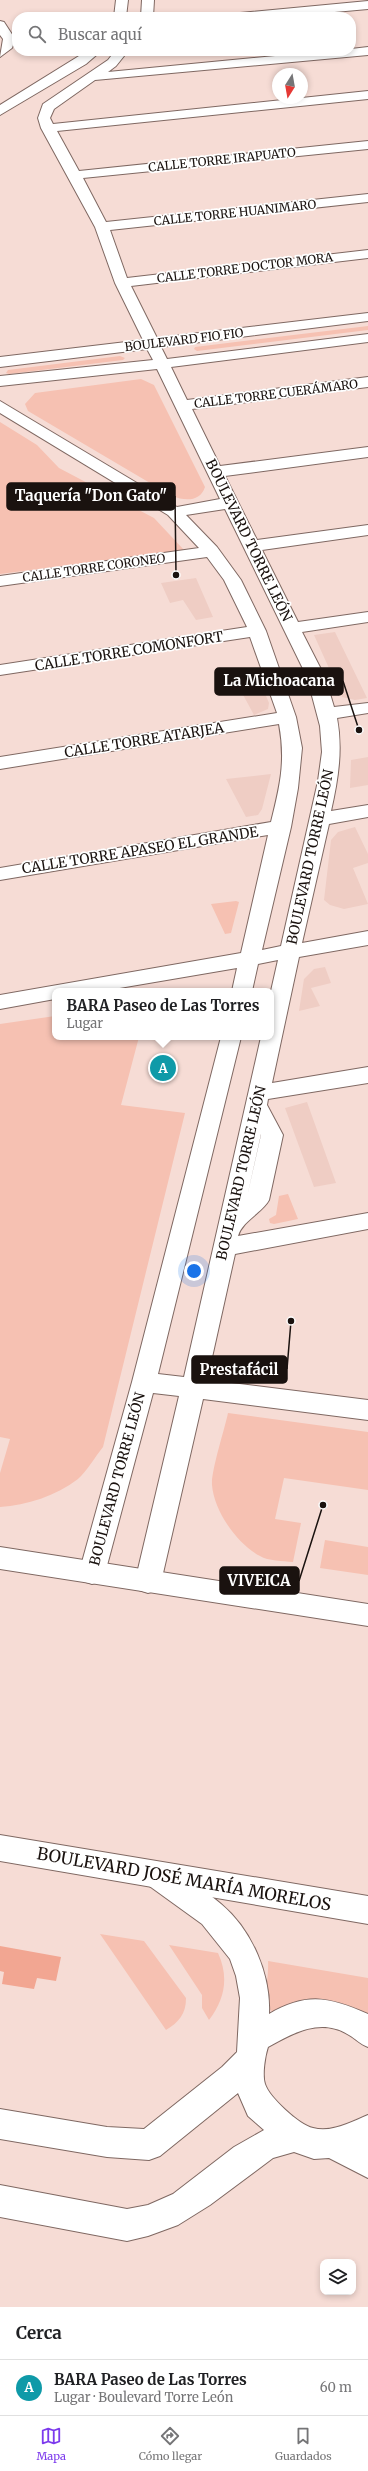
<!DOCTYPE html>
<html lang="es">
<meta charset="utf-8">
<style>
body{margin:0;font-family:Merriweather,serif;background:#f6f6f6;color:#202124}
.controls{position:absolute;right:12px;bottom:12px;display:grid;overflow:hidden;border-radius:8px;box-shadow:0 2px 6px #0003}
.controls button{width:36px;height:36px;display:grid;place-items:center;padding:0;border:0;border-bottom:1px solid #e0e0e0;background:#fff;color:#202124;font:20px sans-serif}
.compass{position:absolute;left:272px;top:68px;width:36px;height:36px;border-radius:50%;background:#fff;box-shadow:0 2px 6px #0003;rotate:191deg}
.you{position:absolute;left:194px;top:1271px;width:14px;height:14px;margin:-10px;border:3px solid #fff;border-radius:50%;background:#1a73e8;box-shadow:0 0 0 6px #1a73e833}
.badge{display:grid;place-items:center;width:26px;height:26px;border-radius:50%;background:#7c3aed;color:#fff;font-size:13px;font-weight:700}
.pin{position:absolute;translate:-50% -50%;border:2px solid #fff;box-shadow:0 1px 4px #0006}
.popup{position:absolute;left:52px;top:988px;width:222px;height:52px;box-sizing:border-box;display:grid;place-content:center;border-radius:8px;background:#fff;filter:drop-shadow(0 1px 3px #0005);font-size:13px;white-space:nowrap;color:#757577}
.popup b{font-size:15px;color:#202124}
.popup::after{content:'';position:absolute;left:50%;top:100%;margin-left:-8px;border:8px solid transparent;border-top-color:#fff}
.list{margin:0;padding:0;list-style:none}
h2{display:flex;justify-content:space-between;align-items:center;height:52px;margin:0;padding:0 16px;font-size:17px}
h2 small{font-size:13px;font-weight:400;color:#757577}
.list li{display:grid;grid-template-columns:26px 1fr auto;gap:12px;align-items:center;box-sizing:border-box;height:56px;padding:0 16px;border-top:1px solid #e0e0e0}
.list b{display:block;font-size:15px;white-space:nowrap}
.list p{margin:0;font-size:13px;white-space:nowrap;color:#757577}
.list em{font-size:13px;font-style:normal;color:#757577}
.icon{flex:none;width:22px;height:22px;fill:none;stroke:currentColor;stroke-width:2;stroke-linecap:round;stroke-linejoin:round}
.map{position:relative;flex:none;width:368px;height:2307px;overflow:hidden}
.search{position:absolute;background:#fff;box-shadow:0 2px 6px #0003;left:12px;right:12px;top:12px;height:44px;display:flex;align-items:center;gap:10px;box-sizing:border-box;padding:0 14px;border-radius:16px;color:#757577;font-size:15px}
.sheet{height:108px;background:#fff}
nav{display:flex;justify-content:space-around;align-items:center;box-sizing:border-box;height:56px;border-top:1px solid #e0e0e0;background:#fff;font-size:11px;color:#757577}
nav a{display:grid;justify-items:center;gap:2px}
nav .on{color:#7c3aed}
.map>svg:first-child{display:block}
.built{fill:#efcdc4}
.green{fill:#f6c1b2}
.water{fill:#f2a692}
.lines{fill:none;stroke-linecap:round;stroke-linejoin:round}
.minor-casing{stroke:#7f6862;stroke-width:2}
.major-casing{stroke:#7f6862;stroke-width:2}
.minor{fill:#fff;fill-rule:evenodd}
.major{fill:#fff;fill-rule:evenodd}
.labels{text-anchor:middle;stroke-width:3.5;stroke-linejoin:round;paint-order:stroke}
.far-street-label{font-size:12px;fill:#1a120f;stroke:#fff}
.street-label{font-size:14px;fill:#1a120f;stroke:#fff}
.near-street-label{font-size:17px;fill:#1a120f;stroke:#fff}
.leader{fill:none;stroke:#1a120f;stroke-width:1.5}
.callout-dot{fill:#1a120f;stroke:#fff;stroke-width:1.5}
.callout{fill:#1a120f;stroke:#1a120f;stroke-width:1.5}
.callout-label{font-size:15px;text-anchor:middle;font-weight:bold;fill:#fff}
</style>
<div class="map">
<svg width="368" height="2307" viewBox="0 0 368 2307">
<rect width="100%" height="100%" fill="#f6dcd5"/>
<path class="built" d="M 196,578 L 213,617 L 196,620 L 183,600 L 170,603 L 161,583 Z
M 335,632 L 367,698 L 355,700 L 342,697 L 314,635 Z
M 258,677 L 269,703 L 268,709 L 254,715 L 235,680 Z
M 368,757 L 368,785 L 350,788 L 351,760 Z
M 271,774 L 262,809 L 258,815 L 246,817 L 226,779 Z
M 355,827 L 368,854 L 368,863 L 353,868 L 368,904 L 344,909 L 330,905 L 324,900 L 331,840 L 338,832 Z
M 325,967 L 331,983 L 311,988 L 320,1006 L 299,1011 L 304,979 L 314,969 Z
M 307,1102 L 336,1183 L 314,1187 L 285,1108 Z"/>
<path class="green" d="M 368,326 L 368,330 L 197,351 L 194,349 L 195,347 Z
M 120,356 L 125,358 L 123,360 L 9,374 L 6,373 L 8,370 Z
M 141,379 L 154,385 L 205,487 C 200,502 185,501 172,496 L 28,411 L 25,404 L 35,393 Z
M 0,422 L 37,445 L 59,468 L 154,518 L 184,550 L 0,574 Z
M 236,901 L 239,902 L 231,933 L 225,934 L 211,904 Z
M 55,1016 L 55,1037 L 92,1037 L 109,1040 L 114,1037 L 139,1037 L 121,1105 L 185,1113 L 103,1447 C 95,1457 87,1471 78,1479 C 56,1496 27,1505 0,1507 L 0,1473 L 10,1439 L 0,1437 L 0,1024 Z
M 288,1194 L 298,1219 L 274,1224 L 270,1223 L 269,1219 L 276,1215 L 279,1196 Z
M 228,1413 L 368,1432 L 368,1490 L 284,1478 L 275,1519 L 301,1523 L 293,1562 C 283,1561 268,1561 260,1556 C 237,1544 214,1511 212,1485 C 211,1471 225,1428 228,1413 Z
M 325,1540 L 368,1547 L 368,1575 L 320,1568 Z
M 100,1934 L 144,1941 L 186,1998 C 186,2014 179,2022 166,2030 Z
M 169,1945 L 218,1953 C 229,1977 225,1999 209,2020 L 202,2008 L 202,1995 Z
M 268,1961 L 368,1978 L 368,2015 C 354,2006 332,1999 315,1999 C 303,1999 276,2022 268,2007 C 264,1999 269,1973 268,1961 Z"/>
<path class="water" d="M 0,1946 L 61,1957 L 56,1981 L 37,1978 L 34,1989 L 2,1984 L 4,1972 L 0,1971 Z"/>
<g class="lines">
<defs>
<path id="minor" d="M 116,0 L 128,0 L 126,17 L 114,17 Z
M 142,0 L 154,0 L 153,17 L 141,17 Z
M 368,1 L 368,9 L 279,17 L 234,17 L 240,13 Z
M 0,21 L 4,22 L 15,39 L 12,48 L 0,57 L 3,39 L 0,35 Z
M 368,47 L 368,55 L 95,80 L 54,109 L 50,118 L 53,124 L 368,91 L 368,99 L 57,131 L 79,171 L 368,141 L 368,149 L 83,178 L 106,222 L 368,194 L 368,202 L 110,230 L 127,278 L 368,250 L 368,258 L 131,286 L 157,338 L 368,313 L 368,321 L 161,347 L 167,359 L 368,334 L 368,342 L 171,367 L 187,400 L 368,377 L 368,387 L 192,409 L 220,466 L 368,447 L 368,457 L 225,476 L 257,540 L 368,525 L 368,535 L 262,550 L 298,622 L 368,612 L 368,622 L 302,632 L 325,677 L 334,707 L 368,703 L 368,713 L 337,718 C 343,750 338,780 331,811 L 368,805 L 368,817 L 329,824 L 302,943 L 368,931 L 368,945 L 299,957 L 272,1083 L 368,1067 L 368,1083 L 268,1099 L 267,1105 L 283,1135 L 269,1200 C 262,1213 242,1221 238,1236 L 368,1213 L 368,1229 L 235,1254 L 207,1380 L 368,1400 L 368,1420 L 203,1399 L 161,1582 L 157,1590 L 148,1593 L 139,1590 L 135,1582 L 179,1396 L 153,1393 L 105,1573 L 101,1581 L 92,1584 L 83,1581 L 79,1573 L 132,1382 L 221,1037 L 241,1037 L 158,1374 L 184,1377 L 261,1037 L 271,1037 L 271,991 L 278,960 L 258,964 L 252,991 L 232,991 L 237,968 L 102,991 L 55,991 L 55,999 L 0,1009 L 0,995 L 241,953 L 268,835 L 0,880 L 0,868 L 271,822 C 280,786 286,761 279,724 L 0,769 L 0,757 L 277,713 L 250,637 L 0,675 L 0,665 L 247,627 L 224,580 L 207,557 L 0,586 L 0,576 L 199,548 L 168,515 L 0,413 L 0,401 L 177,507 L 220,499 L 157,369 L 0,386 L 0,376 L 153,360 L 147,349 L 0,367 L 0,357 L 143,340 L 115,283 L 95,227 L 41,128 L 38,118 L 43,104 L 108,60 L 115,51 L 128,51 L 116,66 L 108,72 L 328,51 L 351,51 L 351,49 ZM 225,509 L 307,677 L 320,726 L 322,752 L 318,781 L 281,946 L 262,950 L 291,827 L 298,788 L 302,748 L 296,717 L 266,631 L 241,580 L 217,547 L 186,515 ZM 261,1134 L 261,1135 L 247,1197 Z
M 87,51 L 101,51 L 86,64 L 0,115 L 0,105 Z
M 158,1863 L 168,1867 C 186,1879 205,1890 221,1904 C 252,1930 271,1975 269,2014 C 307,1992 329,1997 368,2014 L 368,2047 C 360,2044 356,2039 349,2035 C 321,2017 293,2033 268,2047 C 265,2056 262,2075 265,2084 C 269,2097 299,2125 313,2128 C 332,2133 351,2122 368,2115 L 368,2178 L 329,2158 L 314,2159 L 294,2152 L 273,2158 L 210,2205 L 178,2225 L 148,2236 L 127,2241 L 0,2217 L 0,2185 L 127,2209 L 148,2205 L 173,2194 L 234,2147 L 264,2130 L 248,2116 L 238,2093 L 160,2156 L 149,2160 L 107,2157 L 0,2139 L 0,2109 L 107,2127 L 144,2129 L 222,2067 L 237,2052 L 240,1998 L 236,1976 L 230,1959 L 202,1924 L 148,1885 L 144,1876 L 148,1867 Z"/>
<path id="major" d="M 0,1547 L 368,1604 L 368,1626 L 0,1569 Z
M 0,1835 L 368,1896 L 368,1924 L 0,1861 Z"/>
</defs>
<use href="#minor" class="minor-casing"/>
<use href="#major" class="major-casing"/>
<use href="#minor" class="minor"/>
<use href="#major" class="major"/>
</g>
<g class="labels">
<g class="far-street-label">
<text transform="translate(222 160) rotate(-6)" y="4">CALLE TORRE IRAPUATO</text>
<text transform="translate(235 213) rotate(-6)" y="4">CALLE TORRE HUANIMARO</text>
<text transform="translate(245 268) rotate(-7)" y="4">CALLE TORRE DOCTOR MORA</text>
<text transform="translate(184 340) rotate(-7)" y="4">BOULEVARD FIO FIO</text>
<text transform="translate(276 394) rotate(-7)" y="4">CALLE TORRE CUERÁMARO</text>
<text transform="translate(94 568) rotate(-8)" y="4">CALLE TORRE CORONEO</text>
</g>
<g class="street-label">
<text transform="translate(249 540) rotate(64)" y="5">BOULEVARD TORRE LEÓN</text>
<text transform="translate(129 651) rotate(-9)" y="5">CALLE TORRE COMONFORT</text>
<text transform="translate(144 740) rotate(-9)" y="5">CALLE TORRE ATARJEA</text>
<text transform="translate(140 850) rotate(-9)" y="5">CALLE TORRE APASEO EL GRANDE</text>
<text transform="translate(310 857) rotate(-78)" y="5">BOULEVARD TORRE LEÓN</text>
<text transform="translate(241 1173) rotate(-77)" y="5">BOULEVARD TORRE LEÓN</text>
<text transform="translate(117 1479) rotate(-75)" y="5">BOULEVARD TORRE LEÓN</text>
</g>
<g class="near-street-label">
<text transform="translate(184 1879) rotate(10)" y="6">BOULEVARD JOSÉ MARÍA MORELOS</text>
</g>
</g>
<path class="leader" d="M176 575L175 496M359 730L343 681M291 1321L287 1369M323 1505L299 1581"/>
<g class="callout-dot">
<circle cx="176" cy="575" r="4"/>
<circle cx="359" cy="730" r="4"/>
<circle cx="291" cy="1321" r="4"/>
<circle cx="323" cy="1505" r="4"/>
</g>
<g class="callout">
<rect x="7" y="483" width="168" height="27" rx="4"/>
<rect x="215" y="668" width="128" height="27" rx="4"/>
<rect x="192" y="1356" width="95" height="27" rx="4"/>
<rect x="220" y="1567" width="79" height="27" rx="4"/>
</g>
<g class="callout-label">
<text x="91" y="501">Taquería "Don Gato"</text>
<text x="279" y="686">La Michoacana</text>
<text x="239" y="1375">Prestafácil</text>
<text x="259" y="1586">VIVEICA</text>
</g>
</svg>
<div class="controls">
<button><svg class="icon" aria-label="layers" viewBox="0 0 24 24"><path d="M12 4l9 5-9 5-9-5zM3 14l9 5 9-5"/></svg></button>
</div>
<svg class="compass" viewBox="-18 -18 36 36"><path d="M0-13l5 13h-10z" fill="#e53935"/><path d="M0 13l5-13h-10z" fill="#757577"/></svg>
<div class="you"></div>
<div class="pin badge" style="left:163px;top:1068px;background:#0f9aa8">A</div>
<div class="popup"><b>BARA Paseo de Las Torres</b>Lugar</div>
<div class="search"><svg class="icon" aria-label="search" viewBox="0 0 24 24"><circle cx="10" cy="10" r="6"/><path d="M15 15l6 6"/></svg>Buscar aquí</div>
</div>
<section class="sheet">
<h2>Cerca<small></small></h2>
<ul class="list">
<li><span class="badge" style="background:#0f9aa8">A</span><div><b>BARA Paseo de Las Torres</b><p>Lugar · Boulevard Torre León</p></div><em>60 m</em></li>
</ul>
</section>
<nav>
<a class="on"><svg class="icon" aria-label="map" viewBox="0 0 24 24"><path d="M3 6l6-2 6 2 6-2v14l-6 2-6-2-6 2zM9 4v14M15 6v14"/></svg>Mapa</a>
<a><svg class="icon" aria-label="directions" viewBox="0 0 24 24"><path d="M12 3l9 9-9 9-9-9zM9 14v-3h6M13 9l2 2-2 2"/></svg>Cómo llegar</a>
<a><svg class="icon" aria-label="saved" viewBox="0 0 24 24"><path d="M7 4h10v16l-5-4-5 4z"/></svg>Guardados</a>
</nav>
